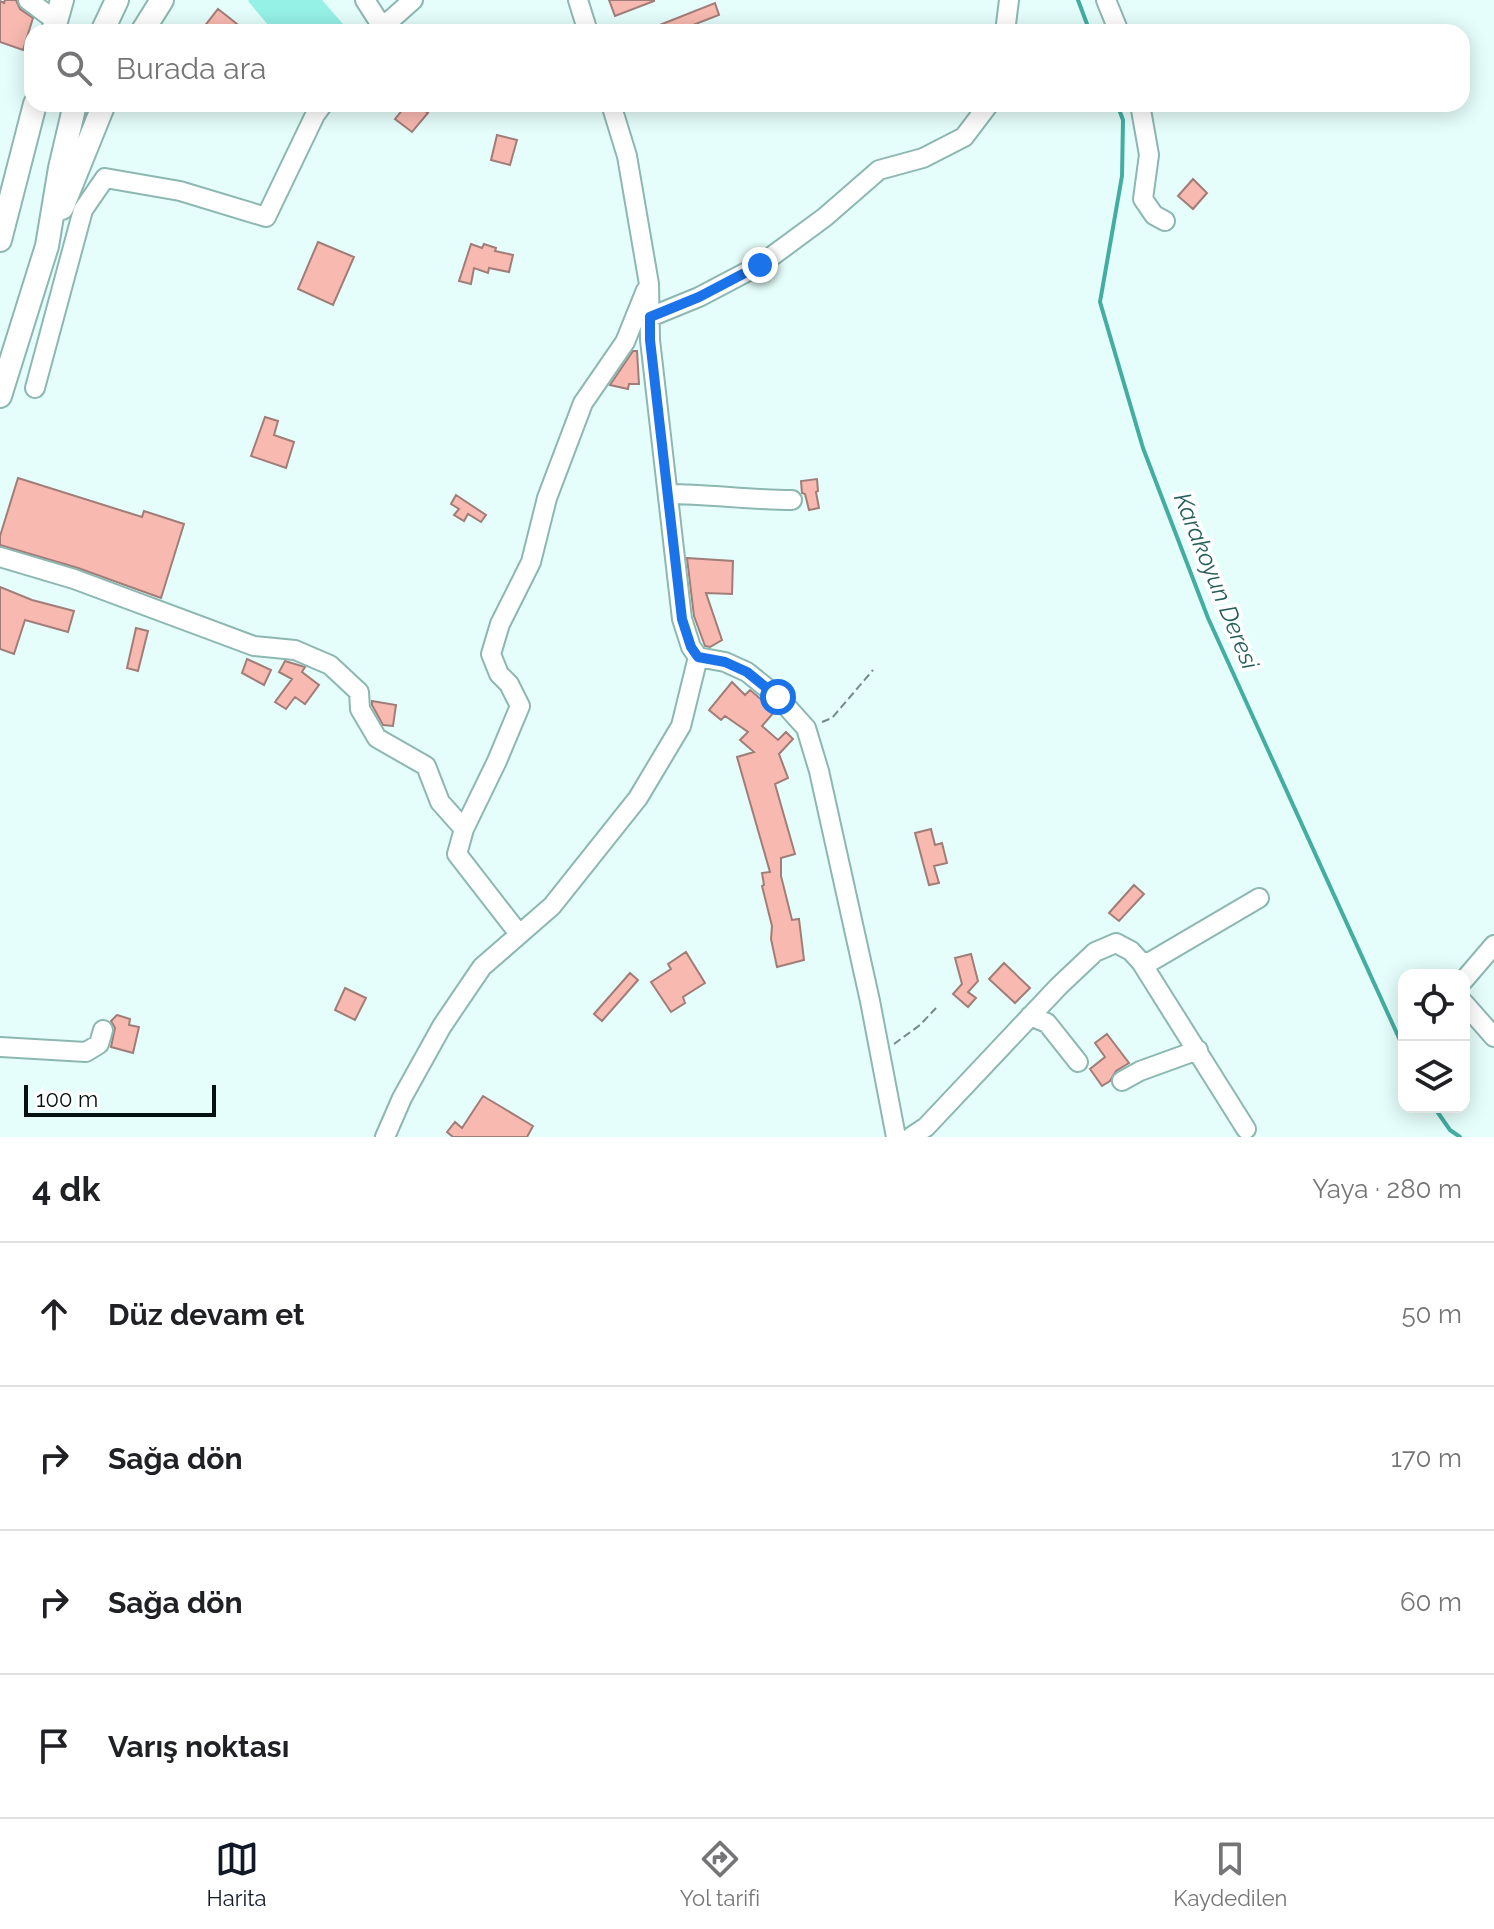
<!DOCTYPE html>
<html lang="tr">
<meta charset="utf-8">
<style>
body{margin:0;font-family:Raleway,sans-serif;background:#f6f6f6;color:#202124}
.controls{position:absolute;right:24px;bottom:24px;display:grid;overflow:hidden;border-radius:16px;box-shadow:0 4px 20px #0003}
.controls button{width:72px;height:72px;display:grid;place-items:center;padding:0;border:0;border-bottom:2px solid #e0e0e0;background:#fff;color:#202124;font:40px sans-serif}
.scale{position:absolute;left:24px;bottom:20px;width:192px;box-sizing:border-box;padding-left:8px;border:4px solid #031210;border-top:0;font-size:22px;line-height:28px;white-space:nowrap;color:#031210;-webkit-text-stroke:6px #fff;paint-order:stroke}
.stop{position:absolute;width:24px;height:24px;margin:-18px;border:6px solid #1a73e8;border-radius:50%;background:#fff}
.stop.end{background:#1a73e8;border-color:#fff;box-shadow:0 2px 8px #0008}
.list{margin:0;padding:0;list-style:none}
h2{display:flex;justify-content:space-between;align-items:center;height:104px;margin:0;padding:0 32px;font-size:34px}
h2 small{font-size:26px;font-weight:400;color:#757577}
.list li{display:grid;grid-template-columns:52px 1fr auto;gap:24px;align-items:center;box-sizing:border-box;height:144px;padding:0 32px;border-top:2px solid #e0e0e0}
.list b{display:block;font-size:30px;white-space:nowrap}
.list em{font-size:26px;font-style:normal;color:#757577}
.icon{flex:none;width:44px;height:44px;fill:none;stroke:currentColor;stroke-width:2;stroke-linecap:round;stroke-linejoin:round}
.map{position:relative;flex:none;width:1494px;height:1137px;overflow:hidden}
.search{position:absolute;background:#fff;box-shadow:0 4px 20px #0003;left:24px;right:24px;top:24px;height:88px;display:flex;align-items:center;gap:20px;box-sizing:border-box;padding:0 28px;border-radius:24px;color:#757577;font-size:30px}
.sheet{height:680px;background:#fff}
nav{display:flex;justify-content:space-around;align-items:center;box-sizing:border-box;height:112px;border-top:2px solid #e0e0e0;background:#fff;font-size:22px;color:#757577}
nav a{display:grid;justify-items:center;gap:4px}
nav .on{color:#111827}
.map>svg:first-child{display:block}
.green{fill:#95f0e5}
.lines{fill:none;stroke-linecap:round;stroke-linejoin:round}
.stream{stroke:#43ada2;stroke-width:4}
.building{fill:#f7b9b0;stroke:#a17d78;stroke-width:2}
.minor-casing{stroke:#8db7b1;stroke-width:22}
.major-casing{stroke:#8db7b1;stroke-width:26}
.path{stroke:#768b88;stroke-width:2;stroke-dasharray:8 4;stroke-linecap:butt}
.minor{stroke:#fff;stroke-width:18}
.major{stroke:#fff;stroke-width:22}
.route{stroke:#1a73e8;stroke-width:10}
.labels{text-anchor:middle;stroke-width:8;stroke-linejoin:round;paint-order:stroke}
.water-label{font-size:24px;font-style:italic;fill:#245e58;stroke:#fff}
</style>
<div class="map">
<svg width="1494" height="1137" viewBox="0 0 1494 1137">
<rect width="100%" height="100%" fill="#e5fefb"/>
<path class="green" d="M 249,0 L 322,0 L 350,32 L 274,32 L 248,1 Z"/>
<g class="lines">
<path class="stream" d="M 1078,0 L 1090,32
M 1117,104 L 1123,120 L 1122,176 L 1100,302 L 1143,448 L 1208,618 L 1404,1049
M 1434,1107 L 1450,1130 L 1460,1137"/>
</g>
<path class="building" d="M 5,0 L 16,0 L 20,9 L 33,18 L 23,50 L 0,42 L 0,1 L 4,3 Z
M 609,0 L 654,0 L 654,1 L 615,16 Z
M 715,3 L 719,15 L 675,32 L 642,32 Z
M 218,9 L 227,16 L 247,32 L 200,32 Z
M 398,104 L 416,104 L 428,113 L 412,132 L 395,119 L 403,109 Z
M 497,135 L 517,140 L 510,165 L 491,160 Z
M 1193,179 L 1207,193 L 1193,209 L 1178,196 Z
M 318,242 L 354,257 L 333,305 L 298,289 Z
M 471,244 L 482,248 L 484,244 L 496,248 L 495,251 L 513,255 L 509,272 L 489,268 L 488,273 L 474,268 L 471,284 L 459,281 Z
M 633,351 L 637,351 L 639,384 L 629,384 L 628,389 L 610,385 Z
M 265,417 L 278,421 L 274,435 L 294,442 L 286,468 L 251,456 Z
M 18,478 L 142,517 L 144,511 L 184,524 L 161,598 L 78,568 L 0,545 L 0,536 Z
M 817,479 L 818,491 L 816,492 L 819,508 L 809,510 L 805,494 L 802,493 L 801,481 Z
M 456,495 L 486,515 L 481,522 L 468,514 L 464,521 L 454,515 L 459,509 L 451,504 Z
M 687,558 L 733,561 L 732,594 L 706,593 L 722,640 L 710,647 L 705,646 L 694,616 Z
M 0,587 L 32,600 L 74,611 L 68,632 L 25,620 L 14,654 L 0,649 Z
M 136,628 L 148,631 L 138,671 L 127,668 Z
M 247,659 L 271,670 L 264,685 L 242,673 Z
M 285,661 L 305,667 L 302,672 L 319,685 L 305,704 L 295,697 L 286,709 L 275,702 L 292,679 L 279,672 Z
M 732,682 L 745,695 L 750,690 L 775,711 L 762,726 L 778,740 L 786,732 L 793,739 L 779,754 L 788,778 L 775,784 L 795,854 L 781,858 L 781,876 L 792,920 L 799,919 L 804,960 L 777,967 L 771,939 L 772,926 L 762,886 L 764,885 L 762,873 L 770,872 L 737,757 L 754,752 L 740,740 L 748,732 L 725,716 L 721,720 L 709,710 Z
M 372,701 L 396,705 L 393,726 L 383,725 L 372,705 Z
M 931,829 L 935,845 L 942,843 L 947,863 L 934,866 L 939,883 L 929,885 L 915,833 Z
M 1134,885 L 1144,894 L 1119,921 L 1109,913 Z
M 686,952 L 705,983 L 683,997 L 685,1003 L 671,1012 L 651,982 L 671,969 L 668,964 Z
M 971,954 L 978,981 L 968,992 L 976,998 L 968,1007 L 953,994 L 962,984 L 955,958 Z
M 1004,963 L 1030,988 L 1015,1003 L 989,979 Z
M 630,973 L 638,980 L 602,1021 L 594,1014 Z
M 345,988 L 366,998 L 355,1020 L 335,1010 Z
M 117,1015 L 130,1019 L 129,1025 L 139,1027 L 133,1053 L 111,1047 L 115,1028 L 111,1021 Z
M 1107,1034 L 1129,1063 L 1116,1071 L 1110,1081 L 1102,1086 L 1090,1069 L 1105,1057 L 1095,1043 Z
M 483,1096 L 533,1126 L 527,1137 L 453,1137 L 447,1132 L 455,1122 L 462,1128 Z"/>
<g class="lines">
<defs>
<path id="minor" d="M 28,0 L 56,21
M 365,0 L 381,25
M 578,0 L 588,32
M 1106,0 L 1119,32
M 377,32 L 413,0
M 1005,32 L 1009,0
M 611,104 L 627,156 L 649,284 L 650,340 L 682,619 L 691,647 L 698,657 L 725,662 L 747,672 L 778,697 L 806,728 L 819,771 L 870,1001 L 896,1137
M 1140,104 L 1149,155 L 1143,199 L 1154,215 L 1165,221
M 650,317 L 699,297 L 760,265 L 825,217 L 879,170 L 923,158 L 964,137 L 989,104
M 35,388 L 83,210 L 105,178 L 180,191 L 266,217 L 315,115 L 323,104
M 668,494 C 709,494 750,500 792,500
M 0,557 L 74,579 L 254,646 L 295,650 L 330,665 L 359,692 L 360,709 L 377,738 L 426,766 L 440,802 L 464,829 L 457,854 L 519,934
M 464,829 L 497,761 L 520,706 L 509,684 L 499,674 L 491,654 L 500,624 L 531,562 L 547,498 L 583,403 L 625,342 L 646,290
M 1141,962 L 1246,1129
M 1464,980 L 1494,945
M 1464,1003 L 1494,1037
M 1030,1016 L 1047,1023 L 1078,1062
M 0,1047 L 86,1052 L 99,1044 L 103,1030
M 1122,1081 L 1140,1071 L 1198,1050
M 385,1137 L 402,1098 L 442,1026 L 482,967 L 552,906 L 638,798 L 681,726 L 698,657
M 911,1137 L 926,1127 L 1059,986 L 1095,952 L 1116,943 L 1131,951 L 1141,962 L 1150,962 L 1259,898"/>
<path id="major" d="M 53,32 L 62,0
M 102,32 L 117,0
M 142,32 L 162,0
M 62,208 L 104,104
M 0,240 L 35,104
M 0,396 L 47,246 L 60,168 L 75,104"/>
</defs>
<use href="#minor" class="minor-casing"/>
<use href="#major" class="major-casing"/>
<path class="path" d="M 822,722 L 832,718 L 873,670
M 894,1044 L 920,1025 L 936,1008"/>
<use href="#minor" class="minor"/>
<use href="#major" class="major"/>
</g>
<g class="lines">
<path class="route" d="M 760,265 L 699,297 L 650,317 L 650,340 L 682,619 L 691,647 L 698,657 L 725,662 L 747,672 L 778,697"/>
</g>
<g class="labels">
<g class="water-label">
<text transform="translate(1216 581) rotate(68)" y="8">Karakoyun Deresi</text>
</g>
</g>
</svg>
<div class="controls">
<button><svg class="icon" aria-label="locate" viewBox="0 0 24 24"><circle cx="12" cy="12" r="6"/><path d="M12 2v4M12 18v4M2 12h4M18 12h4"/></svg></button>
<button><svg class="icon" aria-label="layers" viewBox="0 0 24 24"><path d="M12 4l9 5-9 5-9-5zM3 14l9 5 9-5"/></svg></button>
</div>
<div class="scale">100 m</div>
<div class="stop" style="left:778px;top:697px"></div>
<div class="stop end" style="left:760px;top:265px"></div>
<div class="search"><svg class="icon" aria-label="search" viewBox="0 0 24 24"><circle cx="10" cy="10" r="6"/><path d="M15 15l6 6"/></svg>Burada ara</div>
</div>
<section class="sheet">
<h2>4 dk<small>Yaya · 280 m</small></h2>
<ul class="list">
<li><svg class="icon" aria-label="ahead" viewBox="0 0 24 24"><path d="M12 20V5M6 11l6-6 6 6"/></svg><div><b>Düz devam et</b></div><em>50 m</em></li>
<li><svg class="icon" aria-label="right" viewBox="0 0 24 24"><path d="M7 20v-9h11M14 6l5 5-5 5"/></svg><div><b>Sağa dön</b></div><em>170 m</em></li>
<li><svg class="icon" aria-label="right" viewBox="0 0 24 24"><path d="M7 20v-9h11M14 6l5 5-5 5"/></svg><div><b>Sağa dön</b></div><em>60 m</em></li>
<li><svg class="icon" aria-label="arrive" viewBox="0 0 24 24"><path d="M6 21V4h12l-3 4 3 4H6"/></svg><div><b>Varış noktası</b></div></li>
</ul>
</section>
<nav>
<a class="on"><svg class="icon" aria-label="map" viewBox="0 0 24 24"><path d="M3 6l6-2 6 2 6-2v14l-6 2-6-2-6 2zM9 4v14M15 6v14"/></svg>Harita</a>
<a><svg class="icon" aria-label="directions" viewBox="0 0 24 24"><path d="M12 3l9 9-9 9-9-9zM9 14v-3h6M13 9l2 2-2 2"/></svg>Yol tarifi</a>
<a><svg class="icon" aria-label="saved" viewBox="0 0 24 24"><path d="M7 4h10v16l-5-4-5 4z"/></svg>Kaydedilen</a>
</nav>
